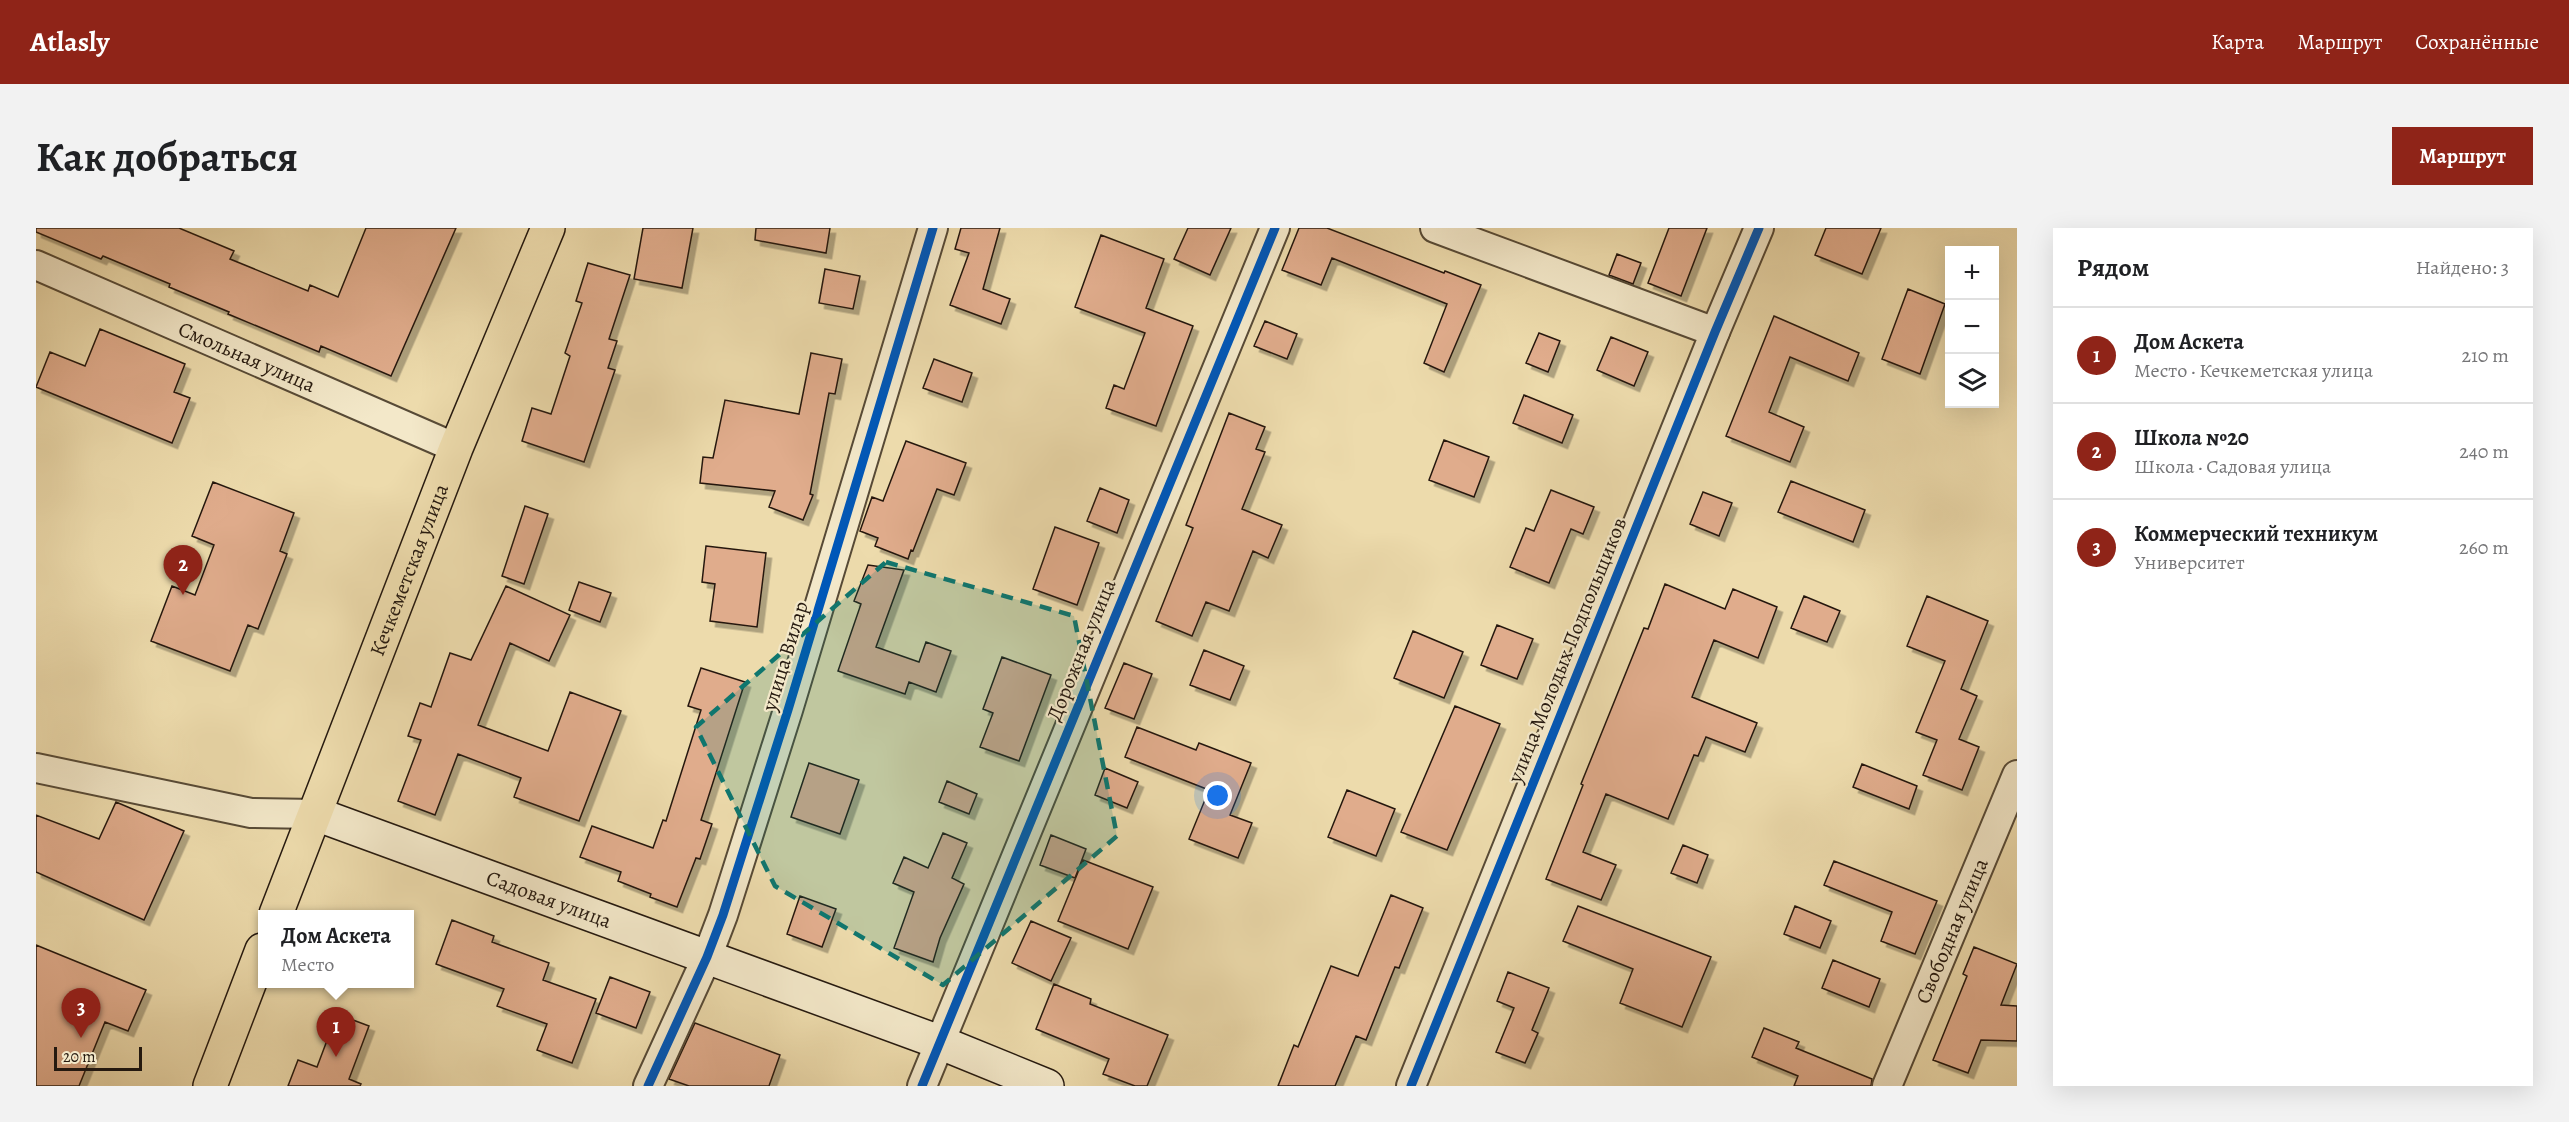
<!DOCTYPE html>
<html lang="ru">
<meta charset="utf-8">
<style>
body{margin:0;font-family:Alegreya,serif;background:#f2f2f2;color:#202124}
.controls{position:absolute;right:18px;top:18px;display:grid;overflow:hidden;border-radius:0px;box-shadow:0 6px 24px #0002}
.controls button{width:54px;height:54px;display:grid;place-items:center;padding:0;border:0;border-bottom:2px solid #e0e0e0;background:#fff;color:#202124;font:30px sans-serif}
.scale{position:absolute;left:18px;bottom:15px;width:88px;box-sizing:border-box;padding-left:6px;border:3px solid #25190f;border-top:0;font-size:16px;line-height:21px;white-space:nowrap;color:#25190f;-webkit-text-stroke:4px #f3e8c9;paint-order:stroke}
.you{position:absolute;left:1182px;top:568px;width:21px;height:21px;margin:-15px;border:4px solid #fff;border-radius:50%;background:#1a73e8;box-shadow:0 0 0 9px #1a73e833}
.badge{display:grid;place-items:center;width:39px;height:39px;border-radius:50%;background:#8f2418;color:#fff;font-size:20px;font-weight:700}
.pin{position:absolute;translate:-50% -50px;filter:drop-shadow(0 2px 3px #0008)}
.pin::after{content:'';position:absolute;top:32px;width:21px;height:18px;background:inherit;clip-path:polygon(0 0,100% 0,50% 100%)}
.popup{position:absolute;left:222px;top:682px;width:156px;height:78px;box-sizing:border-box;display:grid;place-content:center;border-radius:0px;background:#fff;filter:drop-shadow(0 2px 4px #0005);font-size:20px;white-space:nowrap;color:#757577}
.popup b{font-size:22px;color:#202124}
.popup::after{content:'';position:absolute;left:50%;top:100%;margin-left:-12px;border:12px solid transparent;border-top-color:#fff}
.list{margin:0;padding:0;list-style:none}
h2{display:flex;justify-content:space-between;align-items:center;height:78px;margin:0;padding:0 24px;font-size:26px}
h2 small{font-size:20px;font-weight:400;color:#757577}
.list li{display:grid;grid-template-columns:39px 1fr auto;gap:18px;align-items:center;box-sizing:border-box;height:96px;padding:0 24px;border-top:2px solid #e0e0e0}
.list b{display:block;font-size:22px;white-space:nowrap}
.list p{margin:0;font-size:20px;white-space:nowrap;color:#757577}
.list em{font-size:20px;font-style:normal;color:#757577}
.icon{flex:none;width:33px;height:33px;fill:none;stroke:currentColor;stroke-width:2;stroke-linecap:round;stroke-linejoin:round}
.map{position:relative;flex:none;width:1981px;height:858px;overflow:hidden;border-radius:0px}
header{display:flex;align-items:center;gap:36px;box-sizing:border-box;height:84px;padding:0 30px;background:#8f2418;color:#fff}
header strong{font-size:28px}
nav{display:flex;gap:33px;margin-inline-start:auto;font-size:21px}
.intro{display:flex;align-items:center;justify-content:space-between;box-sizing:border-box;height:144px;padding:0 36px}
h1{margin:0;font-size:42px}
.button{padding:15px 27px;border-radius:0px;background:#8f2418;color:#fff;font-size:21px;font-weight:700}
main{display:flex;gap:36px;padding:0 36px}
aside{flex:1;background:#fff;border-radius:0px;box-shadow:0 6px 24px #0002}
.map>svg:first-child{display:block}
.building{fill:#e0ac8c;stroke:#25190f;stroke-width:1.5;filter:url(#shadow)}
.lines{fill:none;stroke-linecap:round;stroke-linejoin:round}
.street-casing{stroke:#574a36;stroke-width:32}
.secondary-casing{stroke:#25190f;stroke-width:36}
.primary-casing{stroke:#25190f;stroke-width:36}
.street{stroke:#f3e8c9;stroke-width:28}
.secondary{stroke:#f3e8c9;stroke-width:33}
.primary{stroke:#eddbac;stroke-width:33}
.cycleway-casing{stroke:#f3e8c9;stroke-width:13}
.cycleway{stroke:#0057b8;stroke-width:9}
.marked{fill:#0f766e;fill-opacity:0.2;stroke:#0f766e;stroke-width:4.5;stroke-dasharray:12 8;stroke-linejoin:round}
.labels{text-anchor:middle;stroke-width:4.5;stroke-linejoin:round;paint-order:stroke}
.street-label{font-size:21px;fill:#25190f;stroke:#f3e8c9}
</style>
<header>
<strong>Atlasly</strong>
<nav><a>Карта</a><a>Маршрут</a><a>Сохранённые</a></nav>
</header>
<div class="intro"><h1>Как добраться</h1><a class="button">Маршрут</a></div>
<main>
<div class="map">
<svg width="1981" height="858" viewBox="0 0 1981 858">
<defs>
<filter id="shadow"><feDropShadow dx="5.5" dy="5.5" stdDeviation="0" flood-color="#0004"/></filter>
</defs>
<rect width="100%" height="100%" fill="#eddbac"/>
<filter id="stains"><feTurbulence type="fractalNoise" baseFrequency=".00333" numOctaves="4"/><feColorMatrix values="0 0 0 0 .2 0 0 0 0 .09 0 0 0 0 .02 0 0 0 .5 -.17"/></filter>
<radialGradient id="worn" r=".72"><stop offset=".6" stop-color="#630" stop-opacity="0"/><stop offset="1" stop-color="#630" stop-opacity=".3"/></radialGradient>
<path class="building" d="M 0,0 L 143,0 L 198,23 L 194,31 L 272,63 L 274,57 L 302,69 L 330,0 L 420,0 L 355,148 L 285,118 L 283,124 L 192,86 L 193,84 L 133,59 L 134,56 L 67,28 L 65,31 L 0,4 Z
M 607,0 L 657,0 L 646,60 L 598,51 Z
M 720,0 L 794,0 L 790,25 L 719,12 Z
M 925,0 L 964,0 L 947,61 L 974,71 L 965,96 L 914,77 L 933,25 L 919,21 Z
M 1152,0 L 1195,0 L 1174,47 L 1138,31 Z
M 1263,0 L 1291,0 L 1408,45 L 1409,43 L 1445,57 L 1408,144 L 1388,135 L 1411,76 L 1296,30 L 1285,57 L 1246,42 Z
M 1633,0 L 1671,0 L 1645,68 L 1612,55 Z
M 1790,0 L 1845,0 L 1826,46 L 1779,27 Z
M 1065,7 L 1128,31 L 1110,80 L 1157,98 L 1120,198 L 1070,180 L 1078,157 L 1088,161 L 1109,105 L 1039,79 Z
M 1581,26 L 1605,35 L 1597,56 L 1573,47 Z
M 552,35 L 594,47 L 573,111 L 581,113 L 572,140 L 579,142 L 548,234 L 486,213 L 496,180 L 515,186 L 534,128 L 529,125 L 546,75 L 540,73 Z
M 789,41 L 824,48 L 817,81 L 783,75 Z
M 1872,61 L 1909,76 L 1884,146 L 1846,131 Z
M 1738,88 L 1823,125 L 1812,153 L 1754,129 L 1733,184 L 1768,199 L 1754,234 L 1690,208 Z
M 1229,93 L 1261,106 L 1251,131 L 1218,118 Z
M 64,101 L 149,136 L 138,164 L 154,170 L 136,215 L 0,159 L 14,124 L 49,138 Z
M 1503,105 L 1524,113 L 1512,144 L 1490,135 Z
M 1575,109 L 1612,124 L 1598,158 L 1561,142 Z
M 775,125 L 806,131 L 799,166 L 793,165 L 774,266 L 777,267 L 767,292 L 733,279 L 739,263 L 664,255 L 667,229 L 677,230 L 689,172 L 763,186 Z
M 898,131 L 936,145 L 926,174 L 887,160 Z
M 1488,167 L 1537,187 L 1526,215 L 1477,195 Z
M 1193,185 L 1229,199 L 1220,221 L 1229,224 L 1206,281 L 1246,297 L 1232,330 L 1217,323 L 1193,383 L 1170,374 L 1156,408 L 1120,393 L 1157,300 L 1150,297 Z
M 1408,212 L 1453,229 L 1438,269 L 1393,252 Z
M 870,213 L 930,235 L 918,267 L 901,261 L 877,323 L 875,322 L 872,331 L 839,318 L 842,310 L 824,303 L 836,269 L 847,273 Z
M 1755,253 L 1829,282 L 1817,314 L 1742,284 Z
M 177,254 L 258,285 L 244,323 L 251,326 L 222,401 L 212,397 L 194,443 L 115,413 L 136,358 L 159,367 L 178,317 L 156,308 Z
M 1064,260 L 1093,272 L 1081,305 L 1051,293 Z
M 1515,262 L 1558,279 L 1547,306 L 1535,301 L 1513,355 L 1474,339 L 1490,300 L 1498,303 Z
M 1667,264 L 1696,275 L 1683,308 L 1654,296 Z
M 489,278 L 512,286 L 488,356 L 466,348 Z
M 1019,299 L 1063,315 L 1041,377 L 997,361 Z
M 670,318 L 730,325 L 721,399 L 674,393 L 679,356 L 666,354 Z
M 832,337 L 868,342 L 840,419 L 883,434 L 890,414 L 915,423 L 900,464 L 873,454 L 869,466 L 802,443 L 825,376 L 818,373 Z
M 543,354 L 575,365 L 564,394 L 533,382 Z
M 1629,356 L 1689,381 L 1697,361 L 1741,379 L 1722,430 L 1678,412 L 1656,469 L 1721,495 L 1709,524 L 1670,509 L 1662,528 L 1658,527 L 1632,591 L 1570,566 L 1547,624 L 1580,637 L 1565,672 L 1510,651 L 1547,557 L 1545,556 L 1608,400 L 1612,401 Z
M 470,358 L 534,387 L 513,433 L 474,415 L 442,497 L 512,523 L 534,464 L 585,483 L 543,593 L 478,569 L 485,550 L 422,526 L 399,587 L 362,573 L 385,512 L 372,508 L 384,475 L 395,479 L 414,425 L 435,432 Z
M 1768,368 L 1804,383 L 1791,414 L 1755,400 Z
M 1891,368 L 1952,393 L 1925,461 L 1941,468 L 1923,511 L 1943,519 L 1926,562 L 1887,547 L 1901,512 L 1880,504 L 1909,433 L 1871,418 Z
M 1461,397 L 1497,411 L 1481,451 L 1445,437 Z
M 1377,403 L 1427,424 L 1408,470 L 1358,450 Z
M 1168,422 L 1208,438 L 1194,472 L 1154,457 Z
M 966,429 L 1015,447 L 983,533 L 944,519 L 957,485 L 947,481 Z
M 1088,435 L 1116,446 L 1098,491 L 1069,480 Z
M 665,440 L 709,454 L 665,592 L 676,596 L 664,631 L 660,630 L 641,679 L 614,669 L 615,666 L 582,653 L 585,644 L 544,629 L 556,598 L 617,620 L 627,592 L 630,593 L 665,482 L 652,478 Z
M 1419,478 L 1464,496 L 1411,622 L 1365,604 Z
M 1101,499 L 1160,522 L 1163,515 L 1215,535 L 1194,587 L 1216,595 L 1202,630 L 1153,611 L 1173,562 L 1089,529 Z
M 773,535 L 823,552 L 804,606 L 755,589 Z
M 1826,536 L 1881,558 L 1873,581 L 1817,559 Z
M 1069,540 L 1102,554 L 1091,580 L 1059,567 Z
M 911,553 L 941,566 L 933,586 L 903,574 Z
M 1311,562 L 1359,581 L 1340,628 L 1292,609 Z
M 80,574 L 148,603 L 108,692 L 0,644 L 0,587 L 63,611 Z
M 907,605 L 931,615 L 916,650 L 928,656 L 904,710 L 897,734 L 858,720 L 878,664 L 857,655 L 868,629 L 892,640 Z
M 1015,607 L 1050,621 L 1039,650 L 1004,637 Z
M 1647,617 L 1672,627 L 1661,655 L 1635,645 Z
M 1047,632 L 1117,659 L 1092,721 L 1022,693 Z
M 1798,633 L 1901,673 L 1879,726 L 1845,713 L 1856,684 L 1788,657 Z
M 1355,667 L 1387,680 L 1363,740 L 1359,739 L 1330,812 L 1320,808 L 1299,858 L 1242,858 L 1258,817 L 1262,819 L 1295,738 L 1322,748 Z
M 764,668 L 800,681 L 786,719 L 751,706 Z
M 1542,678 L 1675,729 L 1646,799 L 1584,775 L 1597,741 L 1527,713 Z
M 1759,678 L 1795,693 L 1784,720 L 1748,706 Z
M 416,692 L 458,708 L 456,714 L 513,735 L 507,752 L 560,771 L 536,835 L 501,822 L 511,796 L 461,778 L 468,761 L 400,736 Z
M 995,693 L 1035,710 L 1015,753 L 976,735 Z
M 0,717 L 110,762 L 92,803 L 69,794 L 43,858 L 0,858 Z
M 1938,719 L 1981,736 L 1965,777 L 1981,778 L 1981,813 L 1945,812 L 1932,845 L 1897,832 L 1931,748 L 1927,746 Z
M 1797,732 L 1844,751 L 1833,779 L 1786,760 Z
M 1472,744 L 1513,760 L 1496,802 L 1502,805 L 1489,835 L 1460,824 L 1478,780 L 1461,773 Z
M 574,749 L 614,764 L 600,800 L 560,785 Z
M 1018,756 L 1055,771 L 1054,776 L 1132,807 L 1111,858 L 1099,858 L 1067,846 L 1073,831 L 1000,801 Z
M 301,786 L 333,798 L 313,851 L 325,856 L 324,858 L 252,858 L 262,832 L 281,839 Z
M 659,795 L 744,827 L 733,858 L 653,858 L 633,851 Z
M 1728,800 L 1763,814 L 1760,820 L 1836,851 L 1835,858 L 1758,858 L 1762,848 L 1716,829 Z"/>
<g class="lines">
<defs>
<g id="street">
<path d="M 1399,0 L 1679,104"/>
<path id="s1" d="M 0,37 L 420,220"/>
<path d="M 0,540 L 215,585 L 280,586"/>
<path d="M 612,858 L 671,729 L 687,687 L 752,482 L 897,0"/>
<path d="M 886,858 L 1239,0"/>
<path d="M 1375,858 L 1679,104 L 1723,0"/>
<path id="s2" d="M 1851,858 L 1981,547"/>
</g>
<g id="secondary">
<path id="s3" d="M 280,586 L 903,814 L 1011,858"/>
</g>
<g id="primary">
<path id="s4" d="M 240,686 L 420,220 L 512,0"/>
<path d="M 174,858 L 226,722"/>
</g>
</defs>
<use href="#street" class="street-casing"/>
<use href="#secondary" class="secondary-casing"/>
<use href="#primary" class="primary-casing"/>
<use href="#street" class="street"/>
<use href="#secondary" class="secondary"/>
<use href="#primary" class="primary"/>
<defs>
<path id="cycleway" d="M 612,858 L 671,729 L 687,687 L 752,482 L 897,0
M 886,858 L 1239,0
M 1375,858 L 1679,104 L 1723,0"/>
</defs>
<use href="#cycleway" class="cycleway-casing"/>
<use href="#cycleway" class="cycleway"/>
</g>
<path class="marked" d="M 850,334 L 1038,388 L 1081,608 L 907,757 L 739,658 L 660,499 Z"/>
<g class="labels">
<g class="street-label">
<text dy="7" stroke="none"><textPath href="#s1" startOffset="230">Смольная улица</textPath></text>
<text dy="7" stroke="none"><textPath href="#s4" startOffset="369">Кечкеметская улица</textPath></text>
<text transform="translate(1045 422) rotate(-68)" y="7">Дорожная улица</text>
<text transform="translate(1531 422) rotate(-68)" y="7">улица Молодых Подпольщиков</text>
<text transform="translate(749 428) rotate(-73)" y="7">улица Вилар</text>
<text dy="7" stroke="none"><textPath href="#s3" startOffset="248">Садовая улица</textPath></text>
<text dy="7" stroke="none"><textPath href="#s2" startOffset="168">Свободная улица</textPath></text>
</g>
</g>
<rect width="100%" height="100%" filter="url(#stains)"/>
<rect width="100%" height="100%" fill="url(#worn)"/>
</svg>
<div class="controls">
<button>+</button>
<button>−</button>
<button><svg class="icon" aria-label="layers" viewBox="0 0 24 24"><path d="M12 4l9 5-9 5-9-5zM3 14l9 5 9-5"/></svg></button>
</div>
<div class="scale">20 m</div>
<div class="you"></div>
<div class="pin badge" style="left:300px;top:829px">1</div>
<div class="popup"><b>Дом Аскета</b>Место</div>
<div class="pin badge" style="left:147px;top:367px">2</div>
<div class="pin badge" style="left:45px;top:810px">3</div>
</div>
<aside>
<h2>Рядом<small>Найдено: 3</small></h2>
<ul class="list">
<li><span class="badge">1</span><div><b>Дом Аскета</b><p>Место · Кечкеметская улица</p></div><em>210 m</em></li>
<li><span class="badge">2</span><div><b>Школа №20</b><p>Школа · Садовая улица</p></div><em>240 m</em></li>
<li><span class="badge">3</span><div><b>Коммерческий техникум</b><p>Университет</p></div><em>260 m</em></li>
</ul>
</aside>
</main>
